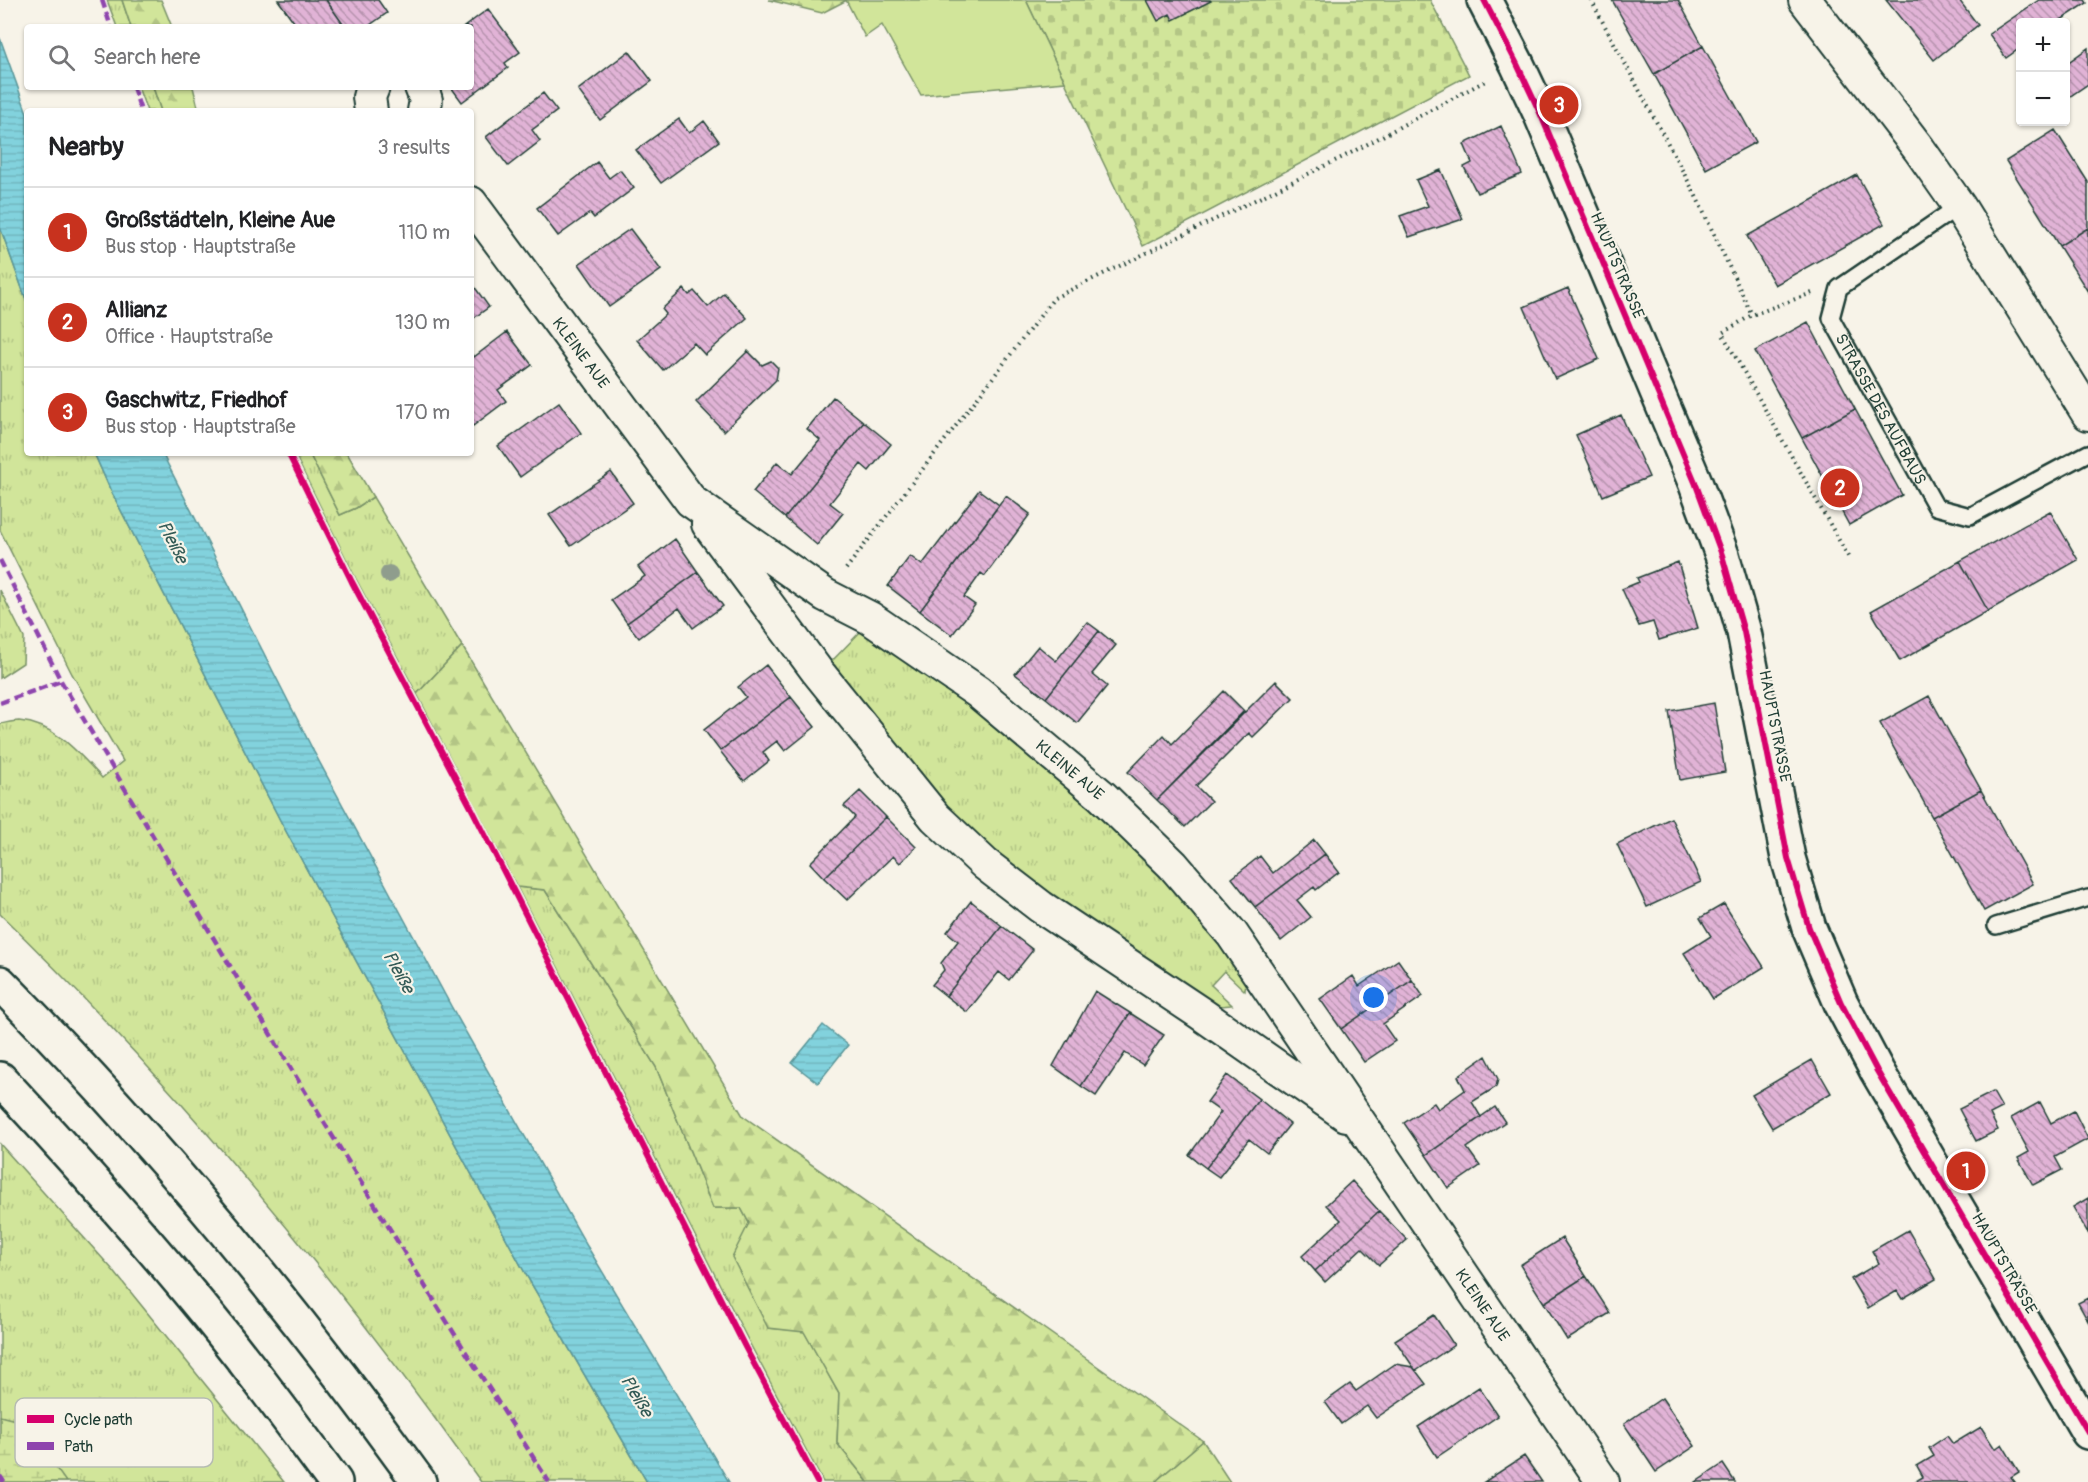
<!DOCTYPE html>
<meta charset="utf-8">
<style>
body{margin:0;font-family:Pangolin,sans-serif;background:#f2f2f2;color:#202124}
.controls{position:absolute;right:18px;top:18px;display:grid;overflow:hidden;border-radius:6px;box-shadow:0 2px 4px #0004}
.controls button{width:54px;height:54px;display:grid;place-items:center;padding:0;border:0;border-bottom:2px solid #e0e0e0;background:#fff;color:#202124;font:30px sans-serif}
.you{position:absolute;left:1374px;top:998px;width:21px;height:21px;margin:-15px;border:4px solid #fff;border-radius:50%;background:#1a73e8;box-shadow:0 0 0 9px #1a73e833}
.badge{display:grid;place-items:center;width:39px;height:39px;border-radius:50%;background:#c8321e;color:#fff;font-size:20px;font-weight:700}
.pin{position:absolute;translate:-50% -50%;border:3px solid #fff;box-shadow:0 2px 6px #0006}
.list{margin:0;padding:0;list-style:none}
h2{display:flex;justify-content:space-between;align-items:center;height:78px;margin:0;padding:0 24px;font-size:26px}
h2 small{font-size:20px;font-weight:400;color:#757577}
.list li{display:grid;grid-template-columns:39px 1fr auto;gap:18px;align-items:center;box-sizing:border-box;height:90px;padding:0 24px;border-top:2px solid #e0e0e0}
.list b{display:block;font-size:22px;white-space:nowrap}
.list p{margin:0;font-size:20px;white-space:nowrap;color:#757577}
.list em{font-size:20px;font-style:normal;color:#757577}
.icon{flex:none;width:33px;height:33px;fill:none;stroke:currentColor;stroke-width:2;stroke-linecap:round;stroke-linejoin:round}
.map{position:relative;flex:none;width:2088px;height:1482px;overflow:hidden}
.search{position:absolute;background:#fff;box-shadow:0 2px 4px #0004;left:24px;top:24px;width:450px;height:66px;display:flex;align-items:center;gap:15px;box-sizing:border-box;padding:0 21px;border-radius:6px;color:#757577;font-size:22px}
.panel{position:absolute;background:#fff;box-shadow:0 2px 4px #0004;left:24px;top:108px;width:450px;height:348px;border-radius:6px}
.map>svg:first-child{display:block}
.grass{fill:url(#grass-tufts);stroke:#789167;stroke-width:1.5}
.forest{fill:url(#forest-firs);stroke:#789167;stroke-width:1.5}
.wetland{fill:url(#wetland-marsh);stroke:#789167;stroke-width:1.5}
.cemetery{fill:url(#cemetery-stones);stroke:#789167;stroke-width:1.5}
.garden{fill:#d1e59a;stroke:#789167;stroke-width:1.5}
.water{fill:url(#water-rules);stroke:#5a9699;stroke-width:1.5}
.building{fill:url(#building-back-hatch);stroke:#1f3d34;stroke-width:1.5}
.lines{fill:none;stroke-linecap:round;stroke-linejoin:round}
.service-casing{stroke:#1f3d34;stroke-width:20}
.minor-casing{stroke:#1f3d34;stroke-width:36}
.secondary-casing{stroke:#1f3d34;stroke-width:38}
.trunk-casing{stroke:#1f3d34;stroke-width:38}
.path{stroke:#1f3d34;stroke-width:4;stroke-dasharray:1.5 4.5;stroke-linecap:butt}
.service{stroke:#f7f3e8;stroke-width:15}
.minor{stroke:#f7f3e8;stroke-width:32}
.secondary{stroke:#f7f3e8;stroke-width:33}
.trunk{stroke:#f7f3e8;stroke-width:33}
.quiet{stroke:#8e44ad;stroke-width:4.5;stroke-dasharray:9 4.5;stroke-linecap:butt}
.cycleway-casing{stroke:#f7f3e8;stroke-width:10}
.cycleway{stroke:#d6006c;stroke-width:6}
.tree{fill:#8f9d8d}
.labels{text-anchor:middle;stroke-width:4.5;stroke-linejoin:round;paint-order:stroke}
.street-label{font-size:16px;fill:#1f3d34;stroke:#f7f3e8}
.water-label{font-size:18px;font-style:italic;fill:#335b56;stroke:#f7f3e8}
.key{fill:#f7f3e8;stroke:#b6bcb2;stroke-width:1.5}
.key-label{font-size:16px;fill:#1f3d34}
</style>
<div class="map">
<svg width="2088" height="1482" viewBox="0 0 2088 1482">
<defs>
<pattern id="grass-tufts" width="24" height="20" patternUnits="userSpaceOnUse" patternTransform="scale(1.5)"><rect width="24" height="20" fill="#d1e59a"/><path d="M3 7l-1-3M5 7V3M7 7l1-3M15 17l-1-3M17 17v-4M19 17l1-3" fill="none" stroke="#b3c585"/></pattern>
<pattern id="forest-firs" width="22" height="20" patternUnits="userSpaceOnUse" patternTransform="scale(1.5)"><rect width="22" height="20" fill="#d1e59a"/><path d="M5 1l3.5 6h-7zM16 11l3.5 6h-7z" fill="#b3c585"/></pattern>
<pattern id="wetland-marsh" width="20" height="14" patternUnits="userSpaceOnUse" patternTransform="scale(1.5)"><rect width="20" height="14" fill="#d1e59a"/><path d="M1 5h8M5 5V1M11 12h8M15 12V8" fill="none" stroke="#b3c585"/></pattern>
<pattern id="cemetery-stones" width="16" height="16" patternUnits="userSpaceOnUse" patternTransform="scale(1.5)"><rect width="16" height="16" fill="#d1e59a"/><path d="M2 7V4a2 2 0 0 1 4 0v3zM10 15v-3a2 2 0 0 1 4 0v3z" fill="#b3c585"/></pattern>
<pattern id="water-rules" width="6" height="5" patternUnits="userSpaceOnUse" patternTransform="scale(1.5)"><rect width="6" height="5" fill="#82d2dd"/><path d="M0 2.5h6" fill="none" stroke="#70b5be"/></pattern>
<pattern id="building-back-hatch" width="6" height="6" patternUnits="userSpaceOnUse" patternTransform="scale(1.5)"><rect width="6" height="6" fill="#e1b3d6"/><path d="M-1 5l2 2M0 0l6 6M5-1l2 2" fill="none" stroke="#b693ae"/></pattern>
</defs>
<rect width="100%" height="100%" fill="#f7f3e8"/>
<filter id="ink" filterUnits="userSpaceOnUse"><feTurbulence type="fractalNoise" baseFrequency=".0167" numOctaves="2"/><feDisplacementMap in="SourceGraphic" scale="12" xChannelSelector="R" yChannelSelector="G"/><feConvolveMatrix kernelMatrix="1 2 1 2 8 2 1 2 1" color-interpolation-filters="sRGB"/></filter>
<g filter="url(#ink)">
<path class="grass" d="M 107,0 L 122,0 L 131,27 L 117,27 Z
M 138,87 L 153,87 L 161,111 L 147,111 Z
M 0,227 L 27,302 L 27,453 L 94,453 L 110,489 L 281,822 L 525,1273 L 647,1482 L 481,1482 C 337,1280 178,1087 0,914 L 0,724 C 6,723 13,721 19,721 C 55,724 79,753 102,778 L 123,761 L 72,674 L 0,530 Z
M 294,453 L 309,453 L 340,515 L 356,508 L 373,497 L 462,646 L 417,694 L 356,579 Z
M 0,590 L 24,638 L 23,663 L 0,678 Z
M 864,628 L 968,702 L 1093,806 L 1162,874 L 1221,941 L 1246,980 L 1245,991 L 1224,971 L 1211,985 L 1232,1005 L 1220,1006 L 1208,1002 L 1050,896 L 994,854 L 945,807 L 830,663 Z
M 517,887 L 545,890 L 656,1067 L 713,1208 L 741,1208 L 749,1223 L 768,1328 L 804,1331 L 839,1394 L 837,1443 L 868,1482 L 823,1482 L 750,1344 Z
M 0,1144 L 112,1269 L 284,1482 L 0,1482 Z"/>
<path class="forest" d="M 122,0 L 161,0 L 172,27 L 131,27 Z
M 769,0 L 847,0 L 822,13 Z
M 153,87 L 193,87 L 199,111 L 161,111 Z
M 309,453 L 347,453 L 373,497 L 356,508 L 340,515 Z
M 462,646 L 743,1116 L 1203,1441 L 1155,1482 L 868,1482 L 837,1443 L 839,1394 L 804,1332 L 768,1328 L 732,1257 L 749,1223 L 741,1208 L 713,1208 L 656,1067 L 545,890 L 517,887 L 417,694 Z"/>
<path class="wetland" d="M 0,1416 L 23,1422 L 66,1482 L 0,1482 Z"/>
<path class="cemetery" d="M 1026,0 L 1430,0 L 1469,75 L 1143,246 Z"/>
<path class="garden" d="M 846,0 L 1026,0 L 1065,82 L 921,95 L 882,25 L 865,37 Z
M 1203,1441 L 1230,1482 L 1155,1482 Z"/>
<path class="water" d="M 0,38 L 27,113 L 27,302 L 0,227 Z
M 94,453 L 162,453 L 314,752 L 451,1006 L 587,1246 L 729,1482 L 647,1482 L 525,1273 L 281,822 L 110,489 Z
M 823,1025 L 848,1045 L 818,1083 L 792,1063 Z"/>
<path class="building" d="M 278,0 L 326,0 L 345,27 L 296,27 L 297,26 Z
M 326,0 L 378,0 L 387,13 L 367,27 L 345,27 Z
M 1147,0 L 1210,0 L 1211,1 L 1173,20 L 1170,14 L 1158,21 Z
M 1612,0 L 1678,0 L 1703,46 L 1654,74 Z
M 1886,0 L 1959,0 L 1978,25 L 1934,60 Z
M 2039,0 L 2085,0 L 2087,3 L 2058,22 L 2020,22 L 2020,48 L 2006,58 L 1989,34 Z
M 488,9 L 520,52 L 505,63 L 508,68 L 462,102 L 451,87 L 471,87 L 471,27 L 464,27 Z
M 1703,46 L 1756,142 L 1706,169 L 1654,74 Z
M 2088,48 L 2088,84 L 2066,99 L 2066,64 Z
M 629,51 L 652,81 L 600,120 L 578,90 Z
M 543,93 L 557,111 L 532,130 L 540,141 L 508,166 L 486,137 Z
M 679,119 L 689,133 L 704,121 L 719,141 L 661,183 L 636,150 Z
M 1501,126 L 1522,174 L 1477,193 L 1464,167 L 1472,163 L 1464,144 Z
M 2055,130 L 2088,182 L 2088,228 L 2059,246 L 2006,161 Z
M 597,162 L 609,178 L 620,170 L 634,188 L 594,218 L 590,213 L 558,236 L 537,208 Z
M 1441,170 L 1463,219 L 1409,237 L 1400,216 L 1428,206 L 1416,180 Z
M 1857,175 L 1884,224 L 1775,285 L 1747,236 Z
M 2088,228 L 2088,292 L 2059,246 Z
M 630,229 L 661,270 L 609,307 L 579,264 Z
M 471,282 L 489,307 L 471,320 Z
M 1568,288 L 1599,359 L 1555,379 L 1524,307 Z
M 684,289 L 689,295 L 694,291 L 708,307 L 724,293 L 747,318 L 705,355 L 694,343 L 663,370 L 637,340 L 666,314 L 662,309 Z
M 1808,322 L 1855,409 L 1802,438 L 1755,351 Z
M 507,332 L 532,365 L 498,390 L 506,401 L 473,426 L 471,423 L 471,354 L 474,357 Z
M 748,351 L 762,365 L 771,361 L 778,368 L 776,380 L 724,431 L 696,402 Z
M 833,397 L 864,422 L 785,518 L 753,492 L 777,462 L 792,474 L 820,440 L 807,429 Z
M 559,402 L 581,433 L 520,477 L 498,446 Z
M 1855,409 L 1902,495 L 1849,525 L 1802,438 Z
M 1621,415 L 1649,477 L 1603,496 L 1576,435 Z
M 864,422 L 891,444 L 869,471 L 861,464 L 830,503 L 843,513 L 817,545 L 785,518 Z
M 611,472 L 633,503 L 571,546 L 549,515 Z
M 979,490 L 999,505 L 920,611 L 888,586 L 910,556 L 922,565 Z
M 1006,496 L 1030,514 L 985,576 L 981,573 L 964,597 L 975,605 L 952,635 L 920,611 Z
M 2050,511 L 2078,560 L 1988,611 L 1960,561 Z
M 675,539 L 698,572 L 627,623 L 611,600 L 645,576 L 638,567 Z
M 1960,561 L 1988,611 L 1900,661 L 1871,611 Z
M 1678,562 L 1698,628 L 1659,640 L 1653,622 L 1639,626 L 1622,589 L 1639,582 L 1637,578 Z
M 698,572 L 723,606 L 693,628 L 679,608 L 639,638 L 627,623 Z
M 1087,622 L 1099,631 L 1046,698 L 1015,674 L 1038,646 L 1056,661 Z
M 1099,631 L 1116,645 L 1092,674 L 1107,686 L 1077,723 L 1046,698 Z
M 766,665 L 791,697 L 720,751 L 704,730 L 746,697 L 738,687 Z
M 1276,681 L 1293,698 L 1253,737 L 1249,733 L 1196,786 L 1211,801 L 1185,827 L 1157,800 Z
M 1224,691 L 1244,711 L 1157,800 L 1128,772 L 1164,735 L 1172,744 Z
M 1929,696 L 1981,790 L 1932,817 L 1880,723 Z
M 791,697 L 815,727 L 785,751 L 777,741 L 763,752 L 769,761 L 744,781 L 720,751 Z
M 1714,703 L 1725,772 L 1680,780 L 1669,711 Z
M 1981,790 L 2033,884 L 1984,911 L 1932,817 Z
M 860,791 L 886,817 L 824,878 L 810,863 L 855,817 L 844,806 Z
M 886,817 L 916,847 L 900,863 L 893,856 L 847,900 L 824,878 Z
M 1671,818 L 1701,882 L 1647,907 L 1617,844 Z
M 1314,840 L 1325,854 L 1255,907 L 1232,878 L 1260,856 L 1273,873 Z
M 1325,854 L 1339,872 L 1316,890 L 1314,887 L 1297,900 L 1311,917 L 1281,941 L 1255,907 Z
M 971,901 L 1002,926 L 946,996 L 932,985 L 944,970 L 941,963 L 958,941 L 947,932 Z
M 1724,904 L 1764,967 L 1713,999 L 1684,953 L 1711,936 L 1700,918 Z
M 1002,926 L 1033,950 L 1009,980 L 999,972 L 967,1012 L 946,996 Z
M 1398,960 L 1412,980 L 1341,1029 L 1320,999 L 1353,976 L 1359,986 Z
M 1412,980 L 1423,996 L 1383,1024 L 1395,1041 L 1364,1062 L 1341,1029 Z
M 1095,991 L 1130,1013 L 1081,1086 L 1053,1066 Z
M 1130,1013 L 1164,1035 L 1143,1065 L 1125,1053 L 1096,1096 L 1081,1086 Z
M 1486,1056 L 1498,1079 L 1496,1087 L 1472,1102 L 1481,1117 L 1426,1155 L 1404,1123 L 1434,1103 L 1438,1109 L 1465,1090 L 1458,1076 Z
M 1812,1060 L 1831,1093 L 1772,1128 L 1752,1095 Z
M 1227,1075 L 1259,1099 L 1206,1168 L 1189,1155 L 1221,1112 L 1207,1102 Z
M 1993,1092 L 2002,1108 L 1990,1114 L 1998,1130 L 1976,1141 L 1959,1109 Z
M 1259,1099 L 1290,1124 L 1267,1153 L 1249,1139 L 1219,1177 L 1206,1168 Z
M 2040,1102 L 2051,1123 L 2074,1111 L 2088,1139 L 2055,1157 L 2062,1170 L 2033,1185 L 2018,1158 L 2029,1152 L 2011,1118 Z
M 1495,1107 L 1505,1122 L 1467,1148 L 1480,1166 L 1448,1188 L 1426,1155 Z
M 1352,1181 L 1379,1211 L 1315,1271 L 1302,1256 L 1341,1220 L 1326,1205 Z
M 2088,1198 L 2088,1233 L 2073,1207 Z
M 1379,1211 L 1407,1240 L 1379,1265 L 1362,1248 L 1325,1282 L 1315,1271 Z
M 1908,1230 L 1936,1279 L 1902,1299 L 1897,1291 L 1868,1308 L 1851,1279 L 1879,1263 L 1872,1251 Z
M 1562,1238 L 1586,1276 L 1544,1303 L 1520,1265 Z
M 1586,1276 L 1610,1313 L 1567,1340 L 1544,1303 Z
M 2088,1298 L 2088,1321 L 2078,1303 Z
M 1434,1315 L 1454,1345 L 1416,1371 L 1395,1340 Z
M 1395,1364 L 1413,1367 L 1426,1384 L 1376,1418 L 1367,1406 L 1341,1424 L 1325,1402 L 1350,1384 L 1356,1391 Z
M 1479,1387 L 1498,1416 L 1437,1457 L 1418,1427 Z
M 1662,1398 L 1695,1446 L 1656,1472 L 1624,1424 Z
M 1981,1427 L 1995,1449 L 2002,1444 L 2019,1472 L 2011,1477 L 2015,1482 L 1914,1482 L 1923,1477 L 1917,1466 L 1934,1456 L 1929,1448 L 1947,1436 L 1953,1444 Z
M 1524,1456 L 1542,1482 L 1484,1482 Z
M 1723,1464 L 1735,1482 L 1696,1482 Z"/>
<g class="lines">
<defs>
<g id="service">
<path id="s1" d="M 1959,206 L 1839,288 L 1831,318 L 1936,507 L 1970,516 L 2088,453"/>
<path d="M 1996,926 L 2088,898"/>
</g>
<g id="minor">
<path d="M 1805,0 L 1919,149 L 1959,206 L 2088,414"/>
<path d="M 421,87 L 426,100 L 424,111"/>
<path d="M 371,111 L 369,97 L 373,87"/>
<path id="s2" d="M 471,203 L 691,501 L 825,595 L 870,618 L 978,692 L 1102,796 L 1173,865 L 1232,934 L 1603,1482"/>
<path d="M 708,524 L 817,671 L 935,817 L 985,864 L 1041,907 L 1200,1013 L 1346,1115"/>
</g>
<path id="secondary" d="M 1484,0 L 1517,64 L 1541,115 L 1695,482 L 1722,555 L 1744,632 L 1788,858 L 1809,928 L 1841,1003 L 1877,1071 L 2088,1432"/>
<path id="trunk" d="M 0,983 C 153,1138 292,1306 419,1482
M 0,1079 C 64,1148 127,1218 187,1290 C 239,1352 287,1417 335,1482"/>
</defs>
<use href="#service" class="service-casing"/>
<use href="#minor" class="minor-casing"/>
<use href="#secondary" class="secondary-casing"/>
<use href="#trunk" class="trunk-casing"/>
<path class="path" d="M 1591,0 L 1695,194 L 1752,315
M 1812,293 L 1752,315 L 1722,333 L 1849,558
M 846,569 L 1054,298 L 1345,156 L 1487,80"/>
<use href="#service" class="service"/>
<use href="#minor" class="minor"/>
<use href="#secondary" class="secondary"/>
<use href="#trunk" class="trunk"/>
<path class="quiet" d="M 102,0 L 111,27
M 133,87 L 141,111
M 0,560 L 61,681 L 293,1072 L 462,1346 L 549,1482
M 0,703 L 61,681
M 0,1476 L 4,1482"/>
<defs>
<path id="cycleway" d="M 1484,0 L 1517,64 L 1541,115 L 1695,482 L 1722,555 L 1744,632 L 1788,858 L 1809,928 L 1841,1003 L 1877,1071 L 2088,1432
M 288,453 L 352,582 L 473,811 L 745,1347 L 817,1482"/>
</defs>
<use href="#cycleway" class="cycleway-casing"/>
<use href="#cycleway" class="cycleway"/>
</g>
<circle class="tree" cx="389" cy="574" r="9"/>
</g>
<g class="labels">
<g class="street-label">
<text transform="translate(1618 265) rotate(67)" y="6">HAUPTSTRASSE</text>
<text dy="6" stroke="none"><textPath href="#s2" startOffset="186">KLEINE AUE</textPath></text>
<text dy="6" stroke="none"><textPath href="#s1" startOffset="280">STRASSE DES AUFBAUS</textPath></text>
<text transform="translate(1776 726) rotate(79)" y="6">HAUPTSTRASSE</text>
<text dy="6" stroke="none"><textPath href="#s2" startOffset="836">KLEINE AUE</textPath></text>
<text transform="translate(2005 1263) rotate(60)" y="6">HAUPTSTRASSE</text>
<text dy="6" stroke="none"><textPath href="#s2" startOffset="1515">KLEINE AUE</textPath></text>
</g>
<g class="water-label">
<text transform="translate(173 542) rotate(63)" y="6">Pleiße</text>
<text transform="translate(399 972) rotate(61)" y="6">Pleiße</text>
<text transform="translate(637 1396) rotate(59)" y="6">Pleiße</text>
</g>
</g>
<rect x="15" y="1398" width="198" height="69" rx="9" class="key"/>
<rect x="27" y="1415" width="27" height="8" fill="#d6006c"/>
<rect x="27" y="1442" width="27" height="8" fill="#8e44ad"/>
<g class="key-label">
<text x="64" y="1425">Cycle path</text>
<text x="64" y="1452">Path</text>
</g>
</svg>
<div class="controls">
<button>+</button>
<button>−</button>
</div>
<div class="you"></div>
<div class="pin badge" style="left:1966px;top:1171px">1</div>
<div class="pin badge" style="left:1840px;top:488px">2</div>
<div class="pin badge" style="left:1559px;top:105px">3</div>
<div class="search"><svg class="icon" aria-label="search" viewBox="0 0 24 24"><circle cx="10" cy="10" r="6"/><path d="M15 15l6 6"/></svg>Search here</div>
<section class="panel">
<h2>Nearby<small>3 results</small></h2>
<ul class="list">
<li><span class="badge">1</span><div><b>Großstädteln, Kleine Aue</b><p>Bus stop · Hauptstraße</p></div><em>110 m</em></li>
<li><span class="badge">2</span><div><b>Allianz</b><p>Office · Hauptstraße</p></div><em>130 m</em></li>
<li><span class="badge">3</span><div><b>Gaschwitz, Friedhof</b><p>Bus stop · Hauptstraße</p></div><em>170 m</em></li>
</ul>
</section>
</div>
